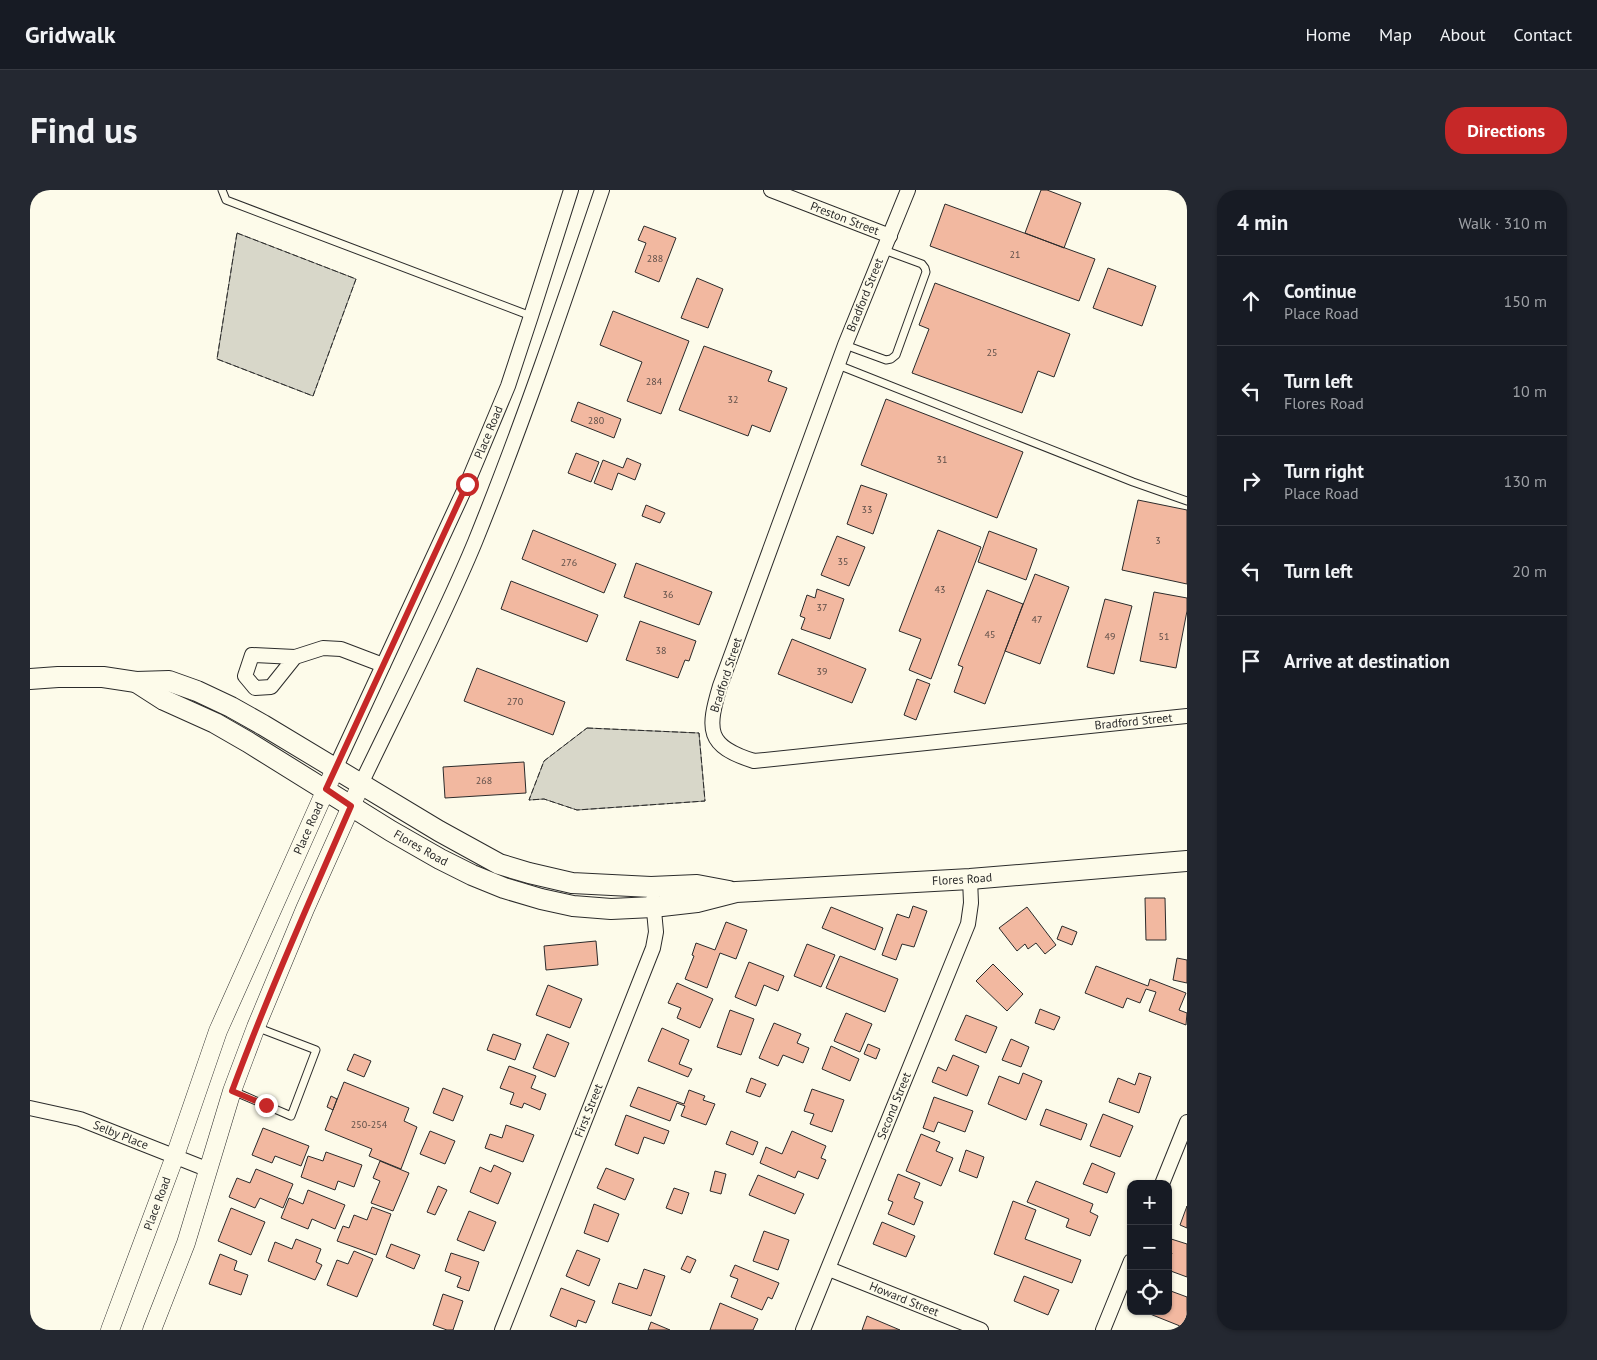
<!DOCTYPE html>
<meta charset="utf-8">
<style>
body{margin:0;font-family:"PT Sans",sans-serif;background:#242831;color:#f1f3f6}
.controls{position:absolute;right:15px;bottom:15px;display:grid;overflow:hidden;border-radius:10px;box-shadow:0 1px 4px #0004}
.controls button{width:45px;height:45px;display:grid;place-items:center;padding:0;border:0;border-bottom:1px solid #363941;background:#171b24;color:#f1f3f6;font:25px sans-serif}
.stop{position:absolute;width:15px;height:15px;margin:-11px;border:4px solid #c62828;border-radius:50%;background:#fff}
.stop.end{background:#c62828;border-color:#fff;box-shadow:0 1px 5px #0008}
.list{margin:0;padding:0;list-style:none}
h2{display:flex;justify-content:space-between;align-items:center;height:65px;margin:0;padding:0 20px;font-size:21px}
h2 small{font-size:16px;font-weight:400;color:#9ea1a6}
.list li{display:grid;grid-template-columns:32px 1fr auto;gap:15px;align-items:center;box-sizing:border-box;height:90px;padding:0 20px;border-top:1px solid #363941}
.list b{display:block;font-size:19px;white-space:nowrap}
.list p{margin:0;font-size:16px;white-space:nowrap;color:#9ea1a6}
.list em{font-size:16px;font-style:normal;color:#9ea1a6}
.icon{flex:none;width:28px;height:28px;fill:none;stroke:currentColor;stroke-width:2;stroke-linecap:round;stroke-linejoin:round}
.map{position:relative;flex:none;width:1157px;height:1140px;overflow:hidden;border-radius:20px}
header{display:flex;align-items:center;gap:30px;box-sizing:border-box;height:70px;padding:0 25px;background:#171b24;border-bottom:1px solid #363941}
header strong{font-size:24px}
nav{display:flex;gap:28px;margin-inline-start:auto;font-size:18px}
.intro{display:flex;align-items:center;justify-content:space-between;box-sizing:border-box;height:120px;padding:0 30px}
h1{margin:0;font-size:35px}
.button{padding:12px 22px;border-radius:20px;background:#c62828;color:#fff;font-size:18px;font-weight:700}
main{display:flex;gap:30px;padding:0 30px}
aside{flex:1;background:#171b24;border-radius:20px;box-shadow:0 1px 4px #0004}
.map>svg:first-child{display:block}
.water{fill:#d8d7c9;stroke:#74746e}
.building{fill:#f2b8a0;stroke:#2b2b2b}
.lines{fill:none;stroke-linecap:round;stroke-linejoin:round}
.service-casing{stroke:#2b2b2b;stroke-width:9}
.minor-casing{stroke:#2b2b2b;stroke-width:16}
.tertiary-casing{stroke:#2b2b2b;stroke-width:19}
.secondary-casing{stroke:#2b2b2b;stroke-width:22}
.service{stroke:#fdfbea;stroke-width:7}
.minor{stroke:#fdfbea;stroke-width:14}
.tertiary{stroke:#fdfbea;stroke-width:18}
.secondary{stroke:#fdfbea;stroke-width:20}
.fence{stroke:#2b2b2b;stroke-width:1;stroke-dasharray:6 2.5;stroke-linecap:butt}
.route{stroke:#c62828;stroke-width:6}
.labels{text-anchor:middle;stroke-width:4;stroke-linejoin:round;paint-order:stroke}
.number-label{font-size:10px;fill:#5d4e48}
.street-label{font-size:12px;fill:#2b2b2b;stroke:#fdfbea}
</style>
<header>
<strong>Gridwalk</strong>
<nav><a>Home</a><a>Map</a><a>About</a><a>Contact</a></nav>
</header>
<div class="intro"><h1>Find us</h1><a class="button">Directions</a></div>
<main>
<div class="map">
<svg width="1157" height="1140" viewBox="0 0 1157 1140">
<rect width="100%" height="100%" fill="#fdfbea"/>
<path class="water" d="M 207,43 L 326,89 L 283,206 L 187,169 Z
M 557,538 L 669,543 L 675,611 L 547,620 L 514,609 L 499,610 L 514,571 Z"/>
<path class="building" d="M 1011,0 L 1017,0 L 1051,13 L 1034,58 L 995,43 Z
M 915,14 L 1065,69 L 1049,111 L 900,56 Z
M 614,36 L 646,48 L 629,92 L 605,82 L 616,53 L 608,50 Z
M 1078,78 L 1126,96 L 1112,136 L 1063,118 Z
M 667,88 L 693,99 L 678,138 L 651,128 Z
M 905,93 L 1040,144 L 1024,187 L 1008,181 L 992,223 L 882,183 L 899,139 L 889,135 Z
M 583,121 L 659,151 L 631,224 L 597,211 L 612,172 L 570,155 Z
M 674,156 L 742,181 L 738,191 L 757,198 L 740,242 L 722,235 L 718,246 L 649,220 Z
M 856,209 L 993,262 L 967,328 L 831,275 Z
M 548,212 L 591,229 L 584,248 L 541,231 Z
M 546,263 L 569,272 L 561,292 L 538,283 Z
M 597,268 L 611,274 L 605,290 L 588,283 L 582,300 L 564,293 L 573,270 L 593,278 Z
M 831,295 L 857,304 L 843,344 L 817,334 Z
M 1108,310 L 1157,320 L 1157,394 L 1092,380 Z
M 616,315 L 635,323 L 630,333 L 612,326 Z
M 503,340 L 586,374 L 574,403 L 492,369 Z
M 908,340 L 951,357 L 901,489 L 879,480 L 891,449 L 869,441 Z
M 959,341 L 1007,359 L 996,390 L 948,372 Z
M 807,346 L 835,357 L 819,396 L 791,385 Z
M 606,373 L 682,402 L 669,435 L 594,407 Z
M 1005,384 L 1039,397 L 1010,474 L 975,461 Z
M 481,391 L 568,425 L 557,452 L 471,419 Z
M 787,399 L 814,409 L 800,449 L 771,439 L 775,428 L 770,426 L 777,405 L 785,408 Z
M 957,400 L 993,414 L 955,514 L 924,502 L 933,477 L 928,475 Z
M 1124,402 L 1157,408 L 1157,421 L 1146,478 L 1110,471 Z
M 1075,409 L 1102,416 L 1084,484 L 1057,477 Z
M 610,431 L 666,451 L 659,471 L 655,470 L 648,488 L 596,470 Z
M 762,449 L 836,479 L 822,513 L 748,484 Z
M 447,478 L 535,512 L 523,545 L 434,511 Z
M 887,489 L 900,494 L 886,530 L 874,525 Z
M 494,572 L 496,603 L 415,608 L 413,577 Z
M 1115,708 L 1135,708 L 1136,750 L 1116,750 Z
M 883,716 L 897,721 L 884,757 L 872,754 L 866,770 L 852,765 L 867,724 L 879,728 Z
M 801,717 L 853,738 L 845,760 L 792,738 Z
M 997,717 L 1026,755 L 1015,764 L 1006,753 L 998,759 L 995,754 L 987,761 L 969,738 Z
M 696,732 L 717,740 L 706,769 L 690,763 L 677,798 L 655,789 L 664,766 L 662,765 L 666,753 L 685,760 Z
M 1032,736 L 1047,742 L 1042,755 L 1027,749 Z
M 566,751 L 568,775 L 516,780 L 514,756 Z
M 777,754 L 805,765 L 791,797 L 764,786 Z
M 810,766 L 868,789 L 855,822 L 796,798 Z
M 1147,768 L 1157,770 L 1157,793 L 1143,790 Z
M 719,772 L 754,786 L 748,801 L 734,795 L 726,816 L 705,807 Z
M 963,774 L 993,804 L 977,821 L 946,791 Z
M 1066,776 L 1118,796 L 1120,789 L 1156,803 L 1149,820 L 1157,823 L 1156,835 L 1119,821 L 1126,802 L 1116,799 L 1110,813 L 1097,808 L 1093,818 L 1055,803 Z
M 647,793 L 683,809 L 670,838 L 647,828 L 651,818 L 638,813 Z
M 518,795 L 552,809 L 540,838 L 506,825 Z
M 1010,819 L 1030,827 L 1024,840 L 1005,833 Z
M 700,820 L 724,829 L 711,865 L 687,857 Z
M 816,823 L 842,834 L 830,862 L 804,851 Z
M 936,825 L 967,837 L 956,863 L 925,850 Z
M 744,833 L 771,844 L 767,853 L 779,858 L 773,873 L 753,865 L 748,876 L 729,868 Z
M 632,838 L 659,850 L 649,874 L 662,879 L 658,887 L 618,871 Z
M 463,844 L 491,854 L 485,870 L 457,860 Z
M 517,844 L 539,853 L 525,887 L 503,878 Z
M 981,849 L 999,857 L 991,877 L 972,870 Z
M 838,854 L 850,859 L 846,869 L 834,864 Z
M 801,856 L 829,869 L 820,891 L 792,879 Z
M 324,864 L 341,871 L 334,887 L 317,880 Z
M 923,865 L 949,876 L 937,906 L 902,892 L 908,877 L 916,881 Z
M 479,876 L 506,886 L 501,898 L 516,904 L 510,920 L 494,913 L 492,918 L 480,914 L 484,903 L 470,898 Z
M 993,883 L 1012,891 L 996,930 L 958,914 L 969,886 L 989,894 Z
M 1109,883 L 1121,887 L 1109,923 L 1079,912 L 1088,888 L 1105,895 Z
M 721,888 L 736,894 L 730,907 L 716,902 Z
M 314,892 L 379,918 L 374,931 L 387,937 L 371,979 L 339,966 L 342,959 L 295,940 Z
M 608,897 L 654,914 L 659,900 L 675,906 L 673,910 L 685,914 L 676,935 L 651,926 L 655,916 L 647,913 L 640,931 L 600,916 Z
M 413,898 L 433,906 L 423,931 L 403,923 Z
M 782,899 L 814,910 L 802,942 L 780,934 L 784,924 L 774,921 Z
M 301,906 L 307,909 L 303,920 L 297,917 Z
M 904,907 L 943,921 L 935,942 L 908,932 L 904,942 L 893,938 Z
M 1016,919 L 1057,934 L 1051,950 L 1010,935 Z
M 1073,924 L 1103,936 L 1090,967 L 1060,956 Z
M 596,925 L 639,941 L 634,954 L 614,947 L 608,964 L 585,955 Z
M 476,935 L 504,945 L 493,972 L 455,958 L 460,944 L 472,948 Z
M 233,938 L 279,956 L 271,976 L 245,966 L 242,973 L 222,965 Z
M 400,941 L 425,951 L 415,974 L 390,964 Z
M 701,941 L 728,952 L 723,965 L 696,954 Z
M 762,941 L 796,956 L 791,968 L 796,970 L 788,989 L 768,981 L 765,988 L 730,973 L 736,957 L 752,964 Z
M 891,944 L 910,952 L 906,961 L 923,968 L 911,996 L 876,981 Z
M 936,960 L 954,967 L 947,988 L 929,981 Z
M 296,962 L 332,975 L 324,997 L 308,991 L 305,1000 L 271,987 L 278,966 L 293,971 Z
M 350,971 L 379,983 L 363,1021 L 341,1013 L 350,991 L 343,988 Z
M 1062,973 L 1085,983 L 1077,1003 L 1053,994 Z
M 464,975 L 481,983 L 468,1014 L 440,1002 L 450,977 L 461,982 Z
M 576,978 L 604,989 L 595,1010 L 567,998 Z
M 226,979 L 263,994 L 253,1018 L 230,1008 L 225,1018 L 199,1007 L 207,988 L 220,993 Z
M 685,981 L 696,984 L 691,1004 L 680,1001 Z
M 868,984 L 890,993 L 884,1008 L 893,1012 L 884,1035 L 858,1024 L 863,1012 L 858,1010 Z
M 728,985 L 774,1004 L 765,1024 L 719,1005 Z
M 1006,991 L 1063,1014 L 1060,1022 L 1068,1026 L 1060,1046 L 1036,1037 L 1039,1029 L 997,1012 Z
M 408,996 L 417,1000 L 405,1025 L 397,1022 Z
M 644,998 L 659,1003 L 652,1024 L 636,1018 Z
M 278,1000 L 315,1015 L 305,1039 L 282,1029 L 278,1039 L 251,1028 L 259,1008 L 273,1014 Z
M 983,1011 L 1006,1020 L 995,1049 L 1051,1070 L 1042,1093 L 964,1064 Z
M 564,1014 L 589,1024 L 578,1052 L 554,1043 Z
M 1157,1016 L 1157,1038 L 1150,1035 Z
M 342,1017 L 361,1024 L 346,1065 L 307,1051 L 313,1036 L 319,1038 L 324,1025 L 337,1030 Z
M 201,1018 L 235,1032 L 221,1065 L 188,1051 Z
M 439,1021 L 466,1032 L 454,1061 L 427,1050 Z
M 852,1032 L 885,1046 L 876,1067 L 843,1054 Z
M 734,1041 L 759,1050 L 748,1080 L 723,1071 Z
M 1138,1048 L 1157,1054 L 1157,1087 L 1138,1080 L 1138,1075 L 1142,1063 L 1138,1062 Z
M 266,1049 L 291,1059 L 286,1072 L 292,1075 L 285,1090 L 238,1071 L 245,1052 L 262,1059 Z
M 361,1054 L 390,1065 L 384,1079 L 356,1067 Z
M 547,1060 L 570,1069 L 559,1096 L 536,1086 Z
M 324,1061 L 343,1069 L 327,1107 L 297,1095 L 307,1070 L 318,1074 Z
M 421,1063 L 449,1072 L 439,1101 L 427,1097 L 431,1087 L 415,1081 Z
M 190,1064 L 207,1071 L 204,1080 L 218,1085 L 211,1105 L 179,1094 Z
M 657,1066 L 666,1070 L 660,1083 L 651,1079 Z
M 705,1075 L 749,1093 L 742,1109 L 738,1107 L 732,1120 L 701,1107 L 708,1089 L 700,1086 Z
M 614,1079 L 635,1086 L 621,1126 L 582,1113 L 589,1093 L 607,1099 Z
M 994,1086 L 1029,1100 L 1018,1125 L 984,1111 Z
M 531,1098 L 565,1111 L 556,1133 L 548,1130 L 546,1137 L 520,1126 Z
M 1138,1100 L 1157,1107 L 1157,1132 L 1155,1138 L 1115,1122 L 1138,1121 Z
M 413,1104 L 433,1111 L 423,1140 L 417,1140 L 403,1135 Z
M 690,1113 L 728,1129 L 723,1140 L 680,1140 Z
M 837,1126 L 870,1140 L 832,1140 Z
M 621,1132 L 640,1140 L 618,1140 Z"/>
<g class="lines">
<defs>
<path id="service" d="M 192,0 L 196,10 L 501,126
M 815,155 L 856,170 L 861,169 L 866,165 L 896,82 L 895,78 L 892,74 L 854,60
M 808,175 L 1103,292 L 1157,311
M 203,901 L 261,926 L 286,860 L 226,837"/>
<g id="minor">
<path id="s1" d="M 741,0 L 860,46"/>
<path id="s2" d="M 878,0 L 815,155 L 690,496 C 677,540 676,556 724,571 L 1157,526"/>
<path d="M 265,467 L 241,497 L 225,498 L 215,486 L 222,465 L 265,467 L 293,458 L 311,459 L 353,475"/>
<path id="s3" d="M 305,579 L 437,294 L 478,196 L 501,126 L 541,0"/>
<path d="M 331,594 C 369,514 411,434 445,352 C 492,236 532,118 572,0"/>
<path id="s4" d="M 0,918 L 50,929 L 179,980"/>
<path d="M 1132,994 L 1157,932"/>
<path id="s5" d="M 799,1079 L 951,1140"/>
<path id="s6" d="M 472,1140 L 623,758 L 626,742 L 623,710"/>
<path id="s7" d="M 773,1140 L 938,734 L 941,713 L 940,689"/>
<path d="M 1073,1140 L 1101,1071"/>
</g>
<g id="tertiary">
<path id="s8" d="M 80,1140 L 145,966 L 188,841 L 305,579"/>
<path d="M 122,1140 L 156,1053 L 202,901 L 226,837 L 275,719 L 331,594"/>
</g>
<g id="secondary">
<path d="M 0,489 L 28,487 L 73,487 L 106,492 L 139,491 L 167,501 L 201,517 L 233,535 L 409,641 L 469,674 L 499,683 L 542,693 L 621,697 L 667,695 L 699,701"/>
<path id="s9" d="M 106,492 L 134,510 L 185,533 L 218,552 L 361,641 L 410,669 L 442,685 L 474,698 L 511,709 L 543,716 L 581,719 L 623,717 L 667,712 L 706,702 L 940,689 L 1157,671"/>
</g>
</defs>
<use href="#service" class="service-casing"/>
<use href="#minor" class="minor-casing"/>
<use href="#tertiary" class="tertiary-casing"/>
<use href="#secondary" class="secondary-casing"/>
<use href="#service" class="service"/>
<use href="#minor" class="minor"/>
<use href="#tertiary" class="tertiary"/>
<use href="#secondary" class="secondary"/>
<path class="fence" d="M 207,43 L 326,89 L 283,206 L 187,169 Z
M 557,538 L 669,543 L 675,611 L 547,620 L 514,609 L 499,610 L 514,571 Z"/>
</g>
<g class="lines">
<path class="route" d="M 236,915 L 202,901 C 238,804 280,710 321,616 L 296,599 L 437,294"/>
</g>
<g class="labels">
<g class="number-label">
<text x="985" y="68">21</text>
<text x="625" y="72">288</text>
<text x="962" y="166">25</text>
<text x="624" y="195">284</text>
<text x="703" y="213">32</text>
<text x="566" y="234">280</text>
<text x="912" y="273">31</text>
<text x="837" y="323">33</text>
<text x="1128" y="354">3</text>
<text x="813" y="375">35</text>
<text x="539" y="376">276</text>
<text x="910" y="403">43</text>
<text x="638" y="408">36</text>
<text x="792" y="421">37</text>
<text x="1007" y="433">47</text>
<text x="960" y="448">45</text>
<text x="1080" y="450">49</text>
<text x="1134" y="450">51</text>
<text x="631" y="464">38</text>
<text x="792" y="485">39</text>
<text x="485" y="515">270</text>
<text x="454" y="594">268</text>
<text x="339" y="938">250-254</text>
</g>
<g class="street-label">
<text dy="4" stroke="none"><textPath href="#s1" startOffset="79">Preston Street</textPath></text>
<text transform="translate(835 105) rotate(-68)" y="4">Bradford Street</text>
<text dy="4" stroke="none"><textPath href="#s3" startOffset="370">Place Road</textPath></text>
<text transform="translate(696 485) rotate(-72)" y="4">Bradford Street</text>
<text dy="4" stroke="none"><textPath href="#s2" startOffset="1011">Bradford Street</textPath></text>
<text dy="4" stroke="none"><textPath href="#s8" startOffset="540">Place Road</textPath></text>
<text dy="4" stroke="none"><textPath href="#s9" startOffset="330">Flores Road</textPath></text>
<text dy="4" stroke="none"><textPath href="#s9" startOffset="885">Flores Road</textPath></text>
<text dy="4" stroke="none"><textPath href="#s7" startOffset="242">Second Street</textPath></text>
<text dy="4" stroke="none"><textPath href="#s6" startOffset="236">First Street</textPath></text>
<text dy="4" stroke="none"><textPath href="#s4" startOffset="95">Selby Place</textPath></text>
<text dy="4" stroke="none"><textPath href="#s8" startOffset="135">Place Road</textPath></text>
<text dy="4" stroke="none"><textPath href="#s5" startOffset="81">Howard Street</textPath></text>
</g>
</g>
</svg>
<div class="controls">
<button>+</button>
<button>−</button>
<button><svg class="icon" aria-label="locate" viewBox="0 0 24 24"><circle cx="12" cy="12" r="6"/><path d="M12 2v4M12 18v4M2 12h4M18 12h4"/></svg></button>
</div>
<div class="stop" style="left:437px;top:294px"></div>
<div class="stop end" style="left:236px;top:915px"></div>
</div>
<aside>
<h2>4 min<small>Walk · 310 m</small></h2>
<ul class="list">
<li><svg class="icon" aria-label="ahead" viewBox="0 0 24 24"><path d="M12 20V5M6 11l6-6 6 6"/></svg><div><b>Continue</b><p>Place Road</p></div><em>150 m</em></li>
<li><svg class="icon" aria-label="left" viewBox="0 0 24 24"><path d="M17 20v-9H6M10 6l-5 5 5 5"/></svg><div><b>Turn left</b><p>Flores Road</p></div><em>10 m</em></li>
<li><svg class="icon" aria-label="right" viewBox="0 0 24 24"><path d="M7 20v-9h11M14 6l5 5-5 5"/></svg><div><b>Turn right</b><p>Place Road</p></div><em>130 m</em></li>
<li><svg class="icon" aria-label="left" viewBox="0 0 24 24"><path d="M17 20v-9H6M10 6l-5 5 5 5"/></svg><div><b>Turn left</b></div><em>20 m</em></li>
<li><svg class="icon" aria-label="arrive" viewBox="0 0 24 24"><path d="M6 21V4h12l-3 4 3 4H6"/></svg><div><b>Arrive at destination</b></div></li>
</ul>
</aside>
</main>
